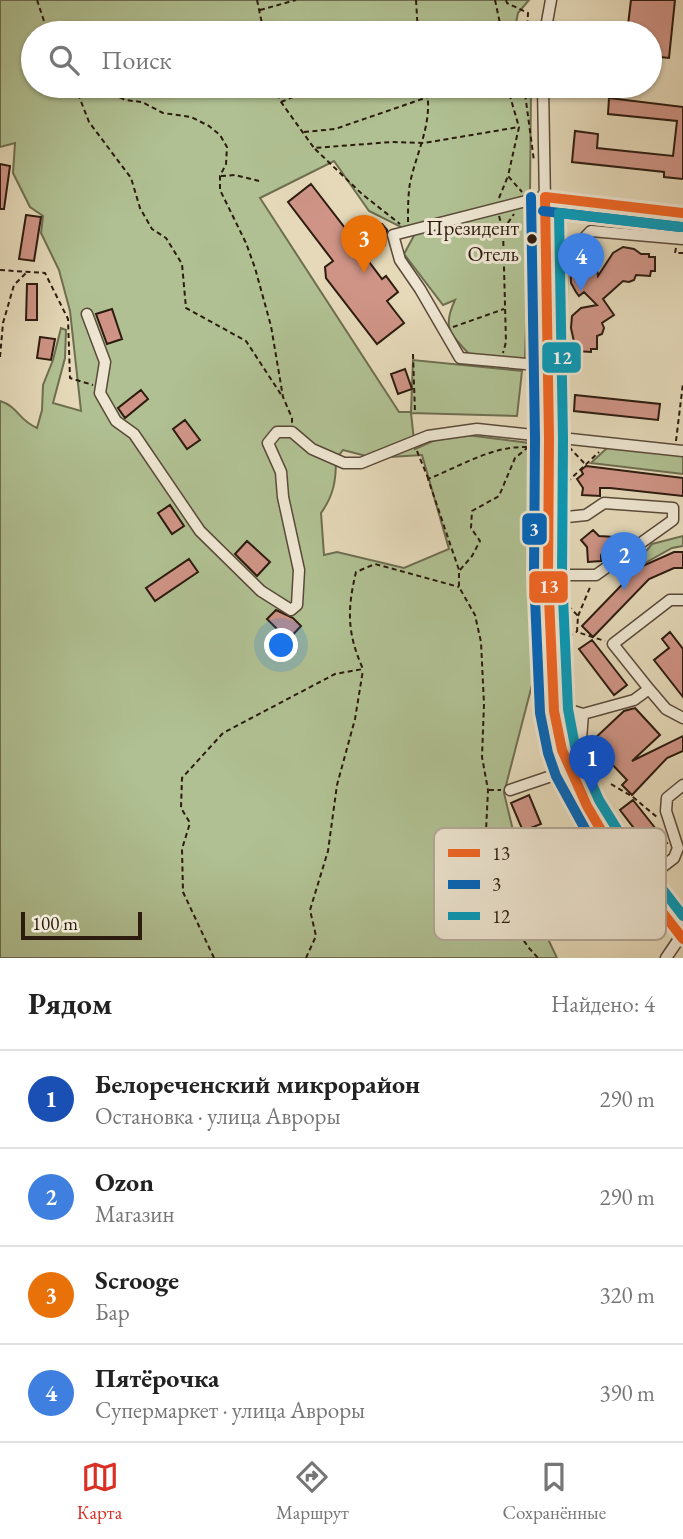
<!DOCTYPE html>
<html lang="ru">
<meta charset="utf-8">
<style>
body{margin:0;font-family:"EB Garamond",serif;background:#f2f2f2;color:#222}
.scale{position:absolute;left:21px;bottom:18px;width:121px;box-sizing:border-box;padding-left:7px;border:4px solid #2c1b0f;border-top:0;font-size:19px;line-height:24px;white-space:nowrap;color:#2c1b0f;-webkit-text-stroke:5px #eee6d2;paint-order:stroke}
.you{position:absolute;left:282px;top:646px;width:24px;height:24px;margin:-18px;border:5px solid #fff;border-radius:50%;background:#1a73e8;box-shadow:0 0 0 10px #1a73e833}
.badge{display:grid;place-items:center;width:46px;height:46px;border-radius:50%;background:#d93025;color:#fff;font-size:23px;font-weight:700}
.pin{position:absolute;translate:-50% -58px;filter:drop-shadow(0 2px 4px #0008)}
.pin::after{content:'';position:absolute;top:37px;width:24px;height:21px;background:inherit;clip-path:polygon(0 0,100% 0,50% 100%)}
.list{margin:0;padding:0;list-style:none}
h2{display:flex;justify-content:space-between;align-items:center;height:91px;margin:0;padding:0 28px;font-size:30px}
h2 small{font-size:23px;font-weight:400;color:#767676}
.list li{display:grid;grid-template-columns:46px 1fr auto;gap:21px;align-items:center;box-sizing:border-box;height:98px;padding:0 28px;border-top:2px solid #e0e0e0}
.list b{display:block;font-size:26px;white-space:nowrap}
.list p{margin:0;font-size:23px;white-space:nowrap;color:#767676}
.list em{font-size:23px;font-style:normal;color:#767676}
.icon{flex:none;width:38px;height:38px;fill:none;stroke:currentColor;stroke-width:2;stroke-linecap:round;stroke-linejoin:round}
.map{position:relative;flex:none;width:683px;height:958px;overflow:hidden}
.search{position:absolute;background:#fff;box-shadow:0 2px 5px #0004;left:21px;right:21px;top:21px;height:77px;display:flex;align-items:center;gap:18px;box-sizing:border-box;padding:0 24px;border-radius:38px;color:#767676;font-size:26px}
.sheet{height:483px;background:#fff}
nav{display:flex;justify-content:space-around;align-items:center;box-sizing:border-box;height:98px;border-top:2px solid #e0e0e0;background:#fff;font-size:19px;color:#767676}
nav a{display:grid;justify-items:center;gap:4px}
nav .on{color:#d93025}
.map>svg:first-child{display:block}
.green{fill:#b0c092;stroke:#6e6e50;stroke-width:2;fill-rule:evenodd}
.building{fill:#cf9486;stroke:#2c1b0f;stroke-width:2}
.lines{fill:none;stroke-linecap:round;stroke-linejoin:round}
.minor-casing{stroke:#5a4a3a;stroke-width:13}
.path{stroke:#2c1b0f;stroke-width:2;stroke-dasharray:5 3.5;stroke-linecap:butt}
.minor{stroke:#eee6d2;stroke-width:10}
.bus-1-casing{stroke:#eee6d2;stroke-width:16}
.bus-2-casing{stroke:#eee6d2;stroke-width:16}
.bus-3-casing{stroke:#eee6d2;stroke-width:16}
.bus-1{stroke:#f26522;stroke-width:10}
.bus-2{stroke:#0065bd;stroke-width:10}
.bus-3{stroke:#049bbb;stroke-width:10}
.bus-dot{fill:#2c1b0f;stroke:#eee6d2;stroke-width:2.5}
.labels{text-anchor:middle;stroke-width:6;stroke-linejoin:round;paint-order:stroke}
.bus-label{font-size:21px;fill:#2c1b0f;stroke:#eee6d2;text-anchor:end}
.key{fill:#eee6d2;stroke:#b4a998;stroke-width:2}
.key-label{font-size:19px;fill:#2c1b0f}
.line-badge{stroke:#eee6d2;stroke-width:2.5}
.badge-label{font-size:19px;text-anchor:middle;font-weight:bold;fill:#fff}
</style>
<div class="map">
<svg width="683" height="958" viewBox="0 0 683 958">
<rect width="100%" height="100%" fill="#e5d9b9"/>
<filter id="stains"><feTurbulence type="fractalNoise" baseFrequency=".00286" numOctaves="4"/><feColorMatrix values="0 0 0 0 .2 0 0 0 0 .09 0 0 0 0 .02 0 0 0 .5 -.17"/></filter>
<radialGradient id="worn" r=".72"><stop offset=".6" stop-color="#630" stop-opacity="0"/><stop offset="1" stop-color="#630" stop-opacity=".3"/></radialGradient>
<path class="green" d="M 0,0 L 529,0 L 518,13 L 514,33 L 33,33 L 33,86 L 531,86 L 530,197 L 407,230 L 369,211 L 334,161 L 260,198 L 399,412 L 411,412 L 413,360 L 522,371 L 517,416 L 411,413 L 415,449 L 451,433 L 537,444 L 533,681 L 504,793 L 530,901 L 557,958 L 0,958 L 0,401 C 19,407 17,419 37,428 L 42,410 L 43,385 L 53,360 L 61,328 L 66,330 L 65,358 L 53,403 L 81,411 L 70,311 L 59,270 L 41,233 L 43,216 L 30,207 L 13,173 L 15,143 L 0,147 ZM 343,450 L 374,458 L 422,455 L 449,549 L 404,568 L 337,552 L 324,555 L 321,513 C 334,495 336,480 336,459 Z
M 530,200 L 525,359 L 469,354 C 450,333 442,328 455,300 L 443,305 L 404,254 L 417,230 Z
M 609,446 L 683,455 L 683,474 L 591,463 Z
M 683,536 L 683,546 L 672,548 L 638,567 L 637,562 L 652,544 Z"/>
<path class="building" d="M 631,0 L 675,0 L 669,58 L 650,56 L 650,33 L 627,33 Z
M 609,98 L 683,107 L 683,179 L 664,177 L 664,172 L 572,162 L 575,131 L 598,134 L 597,148 L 673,156 L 677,121 L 608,114 Z
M 0,164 L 10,166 L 4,209 L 0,209 Z
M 311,184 L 352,237 L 370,223 L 382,224 L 387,230 L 385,245 L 367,259 L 382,279 L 386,276 L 398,292 L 387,301 L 404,323 L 377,344 L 326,278 L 325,267 L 333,261 L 288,202 Z
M 26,215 L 41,217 L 34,261 L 19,259 Z
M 593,242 L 598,276 L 613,253 L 623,247 L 634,249 L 641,254 L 649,254 L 649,257 L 655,257 L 655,271 L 651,271 L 650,276 L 636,275 L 634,280 L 629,282 L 623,281 L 603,299 L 614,315 L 602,323 L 604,328 L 602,334 L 597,336 L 597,349 L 591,349 L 591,352 L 576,351 L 571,328 L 572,316 L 581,308 L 597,305 L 584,292 L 579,296 L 576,292 L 571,283 L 570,264 Z
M 27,284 L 37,284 L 37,320 L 26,320 Z
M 112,309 L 122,339 L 107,344 L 96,314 Z
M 40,337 L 55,339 L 51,360 L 37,358 Z
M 405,369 L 412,389 L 398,394 L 391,374 Z
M 141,390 L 148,399 L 125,418 L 118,408 Z
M 575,395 L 660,404 L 658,420 L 574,411 Z
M 185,420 L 200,440 L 187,449 L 173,429 Z
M 586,466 L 683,478 L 683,496 L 610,488 L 600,488 L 600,496 L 582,495 L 583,488 L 577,479 L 583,474 L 581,470 Z
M 170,505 L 184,526 L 172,534 L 158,513 Z
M 593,530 L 599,536 L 614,537 L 614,549 L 606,549 L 601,555 L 601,561 L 588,562 L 587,547 L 581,540 Z
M 247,541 L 270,562 L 257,576 L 235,554 Z
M 674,552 L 683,552 L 683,568 L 674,568 L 649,579 L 593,637 L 582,626 L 638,568 Z
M 189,559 L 198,572 L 155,601 L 146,588 Z
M 276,610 L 293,618 L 301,626 L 288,640 L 267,619 Z
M 670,632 L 683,649 L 683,697 L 654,660 L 669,648 L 662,639 Z
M 592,640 L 627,685 L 614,695 L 579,649 Z
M 635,708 L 660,735 L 632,761 L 683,736 L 683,751 L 667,758 L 632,795 L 622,785 L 627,780 L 591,742 L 624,711 Z
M 529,795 L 541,824 L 523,831 L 511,803 Z
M 633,800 L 667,843 L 653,853 L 620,810 Z"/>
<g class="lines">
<defs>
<path id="minor" d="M 545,33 L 551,0
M 543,86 L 549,438 L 548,575 L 554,711 L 562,750 L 587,806 L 608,842 L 683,939
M 87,314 L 105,362 L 100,393 L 116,421 L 134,434 L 200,531 L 261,591 L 291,610 L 297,605 L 299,570 L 283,497 L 281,472 L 268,443 L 277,432 L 292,432 L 312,449 L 344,463 L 361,463 L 428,436 L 477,429 L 683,451
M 548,358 L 561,358 L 562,261 L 591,231 L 683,239
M 548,366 L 460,358 L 420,289 L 400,260 L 393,235 L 538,198 L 683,213
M 548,575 L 596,575 L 673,520 L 673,508 L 604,503 L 586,515 L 548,519
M 649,689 L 613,644 L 670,600 L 683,600
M 554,711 L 563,708 L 583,714 L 634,700 L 649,689 L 666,709 L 683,718
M 575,781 L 588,772 L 581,739 L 583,714
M 510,790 L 569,770
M 608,842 L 591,874 L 629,924 L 666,918
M 640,884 L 674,858 L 678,848 L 666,811 L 667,798 L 683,785
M 666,958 L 683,933"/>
</defs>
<use href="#minor" class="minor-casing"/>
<path class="path" d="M 37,0 L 48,33
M 257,0 L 264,33
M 416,0 L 418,33
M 495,0 L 502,33
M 506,0 L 507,3 L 528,13 L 527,33
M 260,10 L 296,0
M 75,86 L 89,122 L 131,178 L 140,208 L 152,229 L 166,238 L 182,264 L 186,308 L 246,341 L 282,396
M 97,86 L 125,100 L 142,102 L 163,113 L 191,117 L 209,126 L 220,135 L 227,147 L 226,164 L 220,176 L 220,190 L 246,243 L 255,268 L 271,326 L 283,397 L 292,418 L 292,424
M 274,86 L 281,102 L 314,148 L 392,142 L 424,143 L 519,127
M 507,86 L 519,127 L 508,176 L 522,192
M 524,86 L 534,161
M 252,94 L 273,87
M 281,102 L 319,86
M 304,132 L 335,129 L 428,97 L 477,86
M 315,149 L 362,194 L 400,224
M 221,176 L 235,175 L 259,181
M 499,198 L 508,176
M 558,213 L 572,215
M 499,216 L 503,230 L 506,342 L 503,353
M 408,222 C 408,209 408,195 410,183 C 417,150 434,122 426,86
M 503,230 L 514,214
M 676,248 L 675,253 L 683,253
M 0,270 L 45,273 L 68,319 L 70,378 L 93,385
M 453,327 L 504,309
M 413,354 L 415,413
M 0,357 L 3,323 L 14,285 L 28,271
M 676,441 L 683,383
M 527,447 C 491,446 461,466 428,479 L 459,570 L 459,587 L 475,615 L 481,642 L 484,704 L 482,757 L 488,790 L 486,831 L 498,904 L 529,948 L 538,958
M 569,447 L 585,464
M 417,451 L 428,478
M 561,488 L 599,452
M 460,570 L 472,556 L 480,541 L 471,528 L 472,511 L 499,496 L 515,458 L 532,444
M 560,583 L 561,598 L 578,616 L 577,632 L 605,641
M 578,616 L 591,585
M 561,639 L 561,598
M 561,641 L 576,632
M 611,784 L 633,797 L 658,818
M 489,790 L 501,790
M 594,798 L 648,868
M 658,881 L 683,913
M 214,958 L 183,892 L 182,849 L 190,823 L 181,808 L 182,778 L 223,733 L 335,674 L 363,669 C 347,633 347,610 356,572 L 375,564 L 459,587
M 306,958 L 316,936 L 310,910 L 328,851 L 337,785 L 355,719 L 363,670"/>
<use href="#minor" class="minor"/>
<defs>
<path id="bus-1" d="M 545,197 L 549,438 L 548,575 L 554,711 L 562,750 L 587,806 L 608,842 L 683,939
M 545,197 L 683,213"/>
<path id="bus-2" d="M 531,197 L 535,438 L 534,575 L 540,713 L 548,753 L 556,776 L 596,849
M 543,211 L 681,227"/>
<path id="bus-3" d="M 681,227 L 559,213 L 563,438 L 562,575 L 568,709 L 575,746 L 599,800 L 620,834 L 683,916"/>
</defs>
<use href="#bus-1" class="bus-1-casing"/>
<use href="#bus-2" class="bus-2-casing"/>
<use href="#bus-3" class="bus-3-casing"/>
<use href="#bus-1" class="bus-1"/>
<use href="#bus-2" class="bus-2"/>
<use href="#bus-3" class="bus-3"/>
</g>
<circle class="bus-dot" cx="532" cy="239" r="6"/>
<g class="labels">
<g class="bus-label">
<text x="519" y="235">Президент<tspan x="519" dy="26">Отель</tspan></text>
</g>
</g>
<rect x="434" y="828" width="232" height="112" rx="10" class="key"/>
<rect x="448" y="849" width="32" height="8" fill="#f26522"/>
<rect x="448" y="880" width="32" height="9" fill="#0065bd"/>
<rect x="448" y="912" width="32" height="8" fill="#049bbb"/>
<g class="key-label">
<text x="492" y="860">13</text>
<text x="492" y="891">3</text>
<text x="492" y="923">12</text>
</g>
<g class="line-badge">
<rect x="541" y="341" width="41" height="33" rx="7" fill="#049bbb"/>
<rect x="521" y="512" width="27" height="34" rx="7" fill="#0065bd"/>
<rect x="528" y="570" width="41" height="34" rx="7" fill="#f26522"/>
</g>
<g class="badge-label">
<text x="562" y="364">12</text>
<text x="534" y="536">3</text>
<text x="549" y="593">13</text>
</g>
<rect width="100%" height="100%" filter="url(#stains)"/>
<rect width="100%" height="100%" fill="url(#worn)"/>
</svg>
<div class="scale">100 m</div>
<div class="you"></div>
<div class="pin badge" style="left:592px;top:793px;background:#1a4fb4">1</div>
<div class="pin badge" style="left:624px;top:590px;background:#3f7fe0">2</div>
<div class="pin badge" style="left:364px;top:273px;background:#e8710a">3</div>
<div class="pin badge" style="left:581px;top:291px;background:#3f7fe0">4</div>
<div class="search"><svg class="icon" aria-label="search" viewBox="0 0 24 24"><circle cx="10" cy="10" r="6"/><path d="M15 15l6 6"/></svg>Поиск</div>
</div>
<section class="sheet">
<h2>Рядом<small>Найдено: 4</small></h2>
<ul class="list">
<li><span class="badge" style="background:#1a4fb4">1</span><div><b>Белореченский микрорайон</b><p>Остановка · улица Авроры</p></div><em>290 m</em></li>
<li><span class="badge" style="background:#3f7fe0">2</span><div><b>Ozon</b><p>Магазин</p></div><em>290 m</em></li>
<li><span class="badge" style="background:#e8710a">3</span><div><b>Scrooge</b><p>Бар</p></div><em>320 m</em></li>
<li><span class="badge" style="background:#3f7fe0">4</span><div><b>Пятёрочка</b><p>Супермаркет · улица Авроры</p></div><em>390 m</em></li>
</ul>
</section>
<nav>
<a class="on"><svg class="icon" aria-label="map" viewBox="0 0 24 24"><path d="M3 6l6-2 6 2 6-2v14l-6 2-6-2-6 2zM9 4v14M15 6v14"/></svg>Карта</a>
<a><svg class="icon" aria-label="directions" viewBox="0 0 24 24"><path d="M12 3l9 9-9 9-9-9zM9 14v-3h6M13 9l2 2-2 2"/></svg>Маршрут</a>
<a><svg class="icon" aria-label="saved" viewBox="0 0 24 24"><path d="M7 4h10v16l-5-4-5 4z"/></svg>Сохранённые</a>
</nav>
